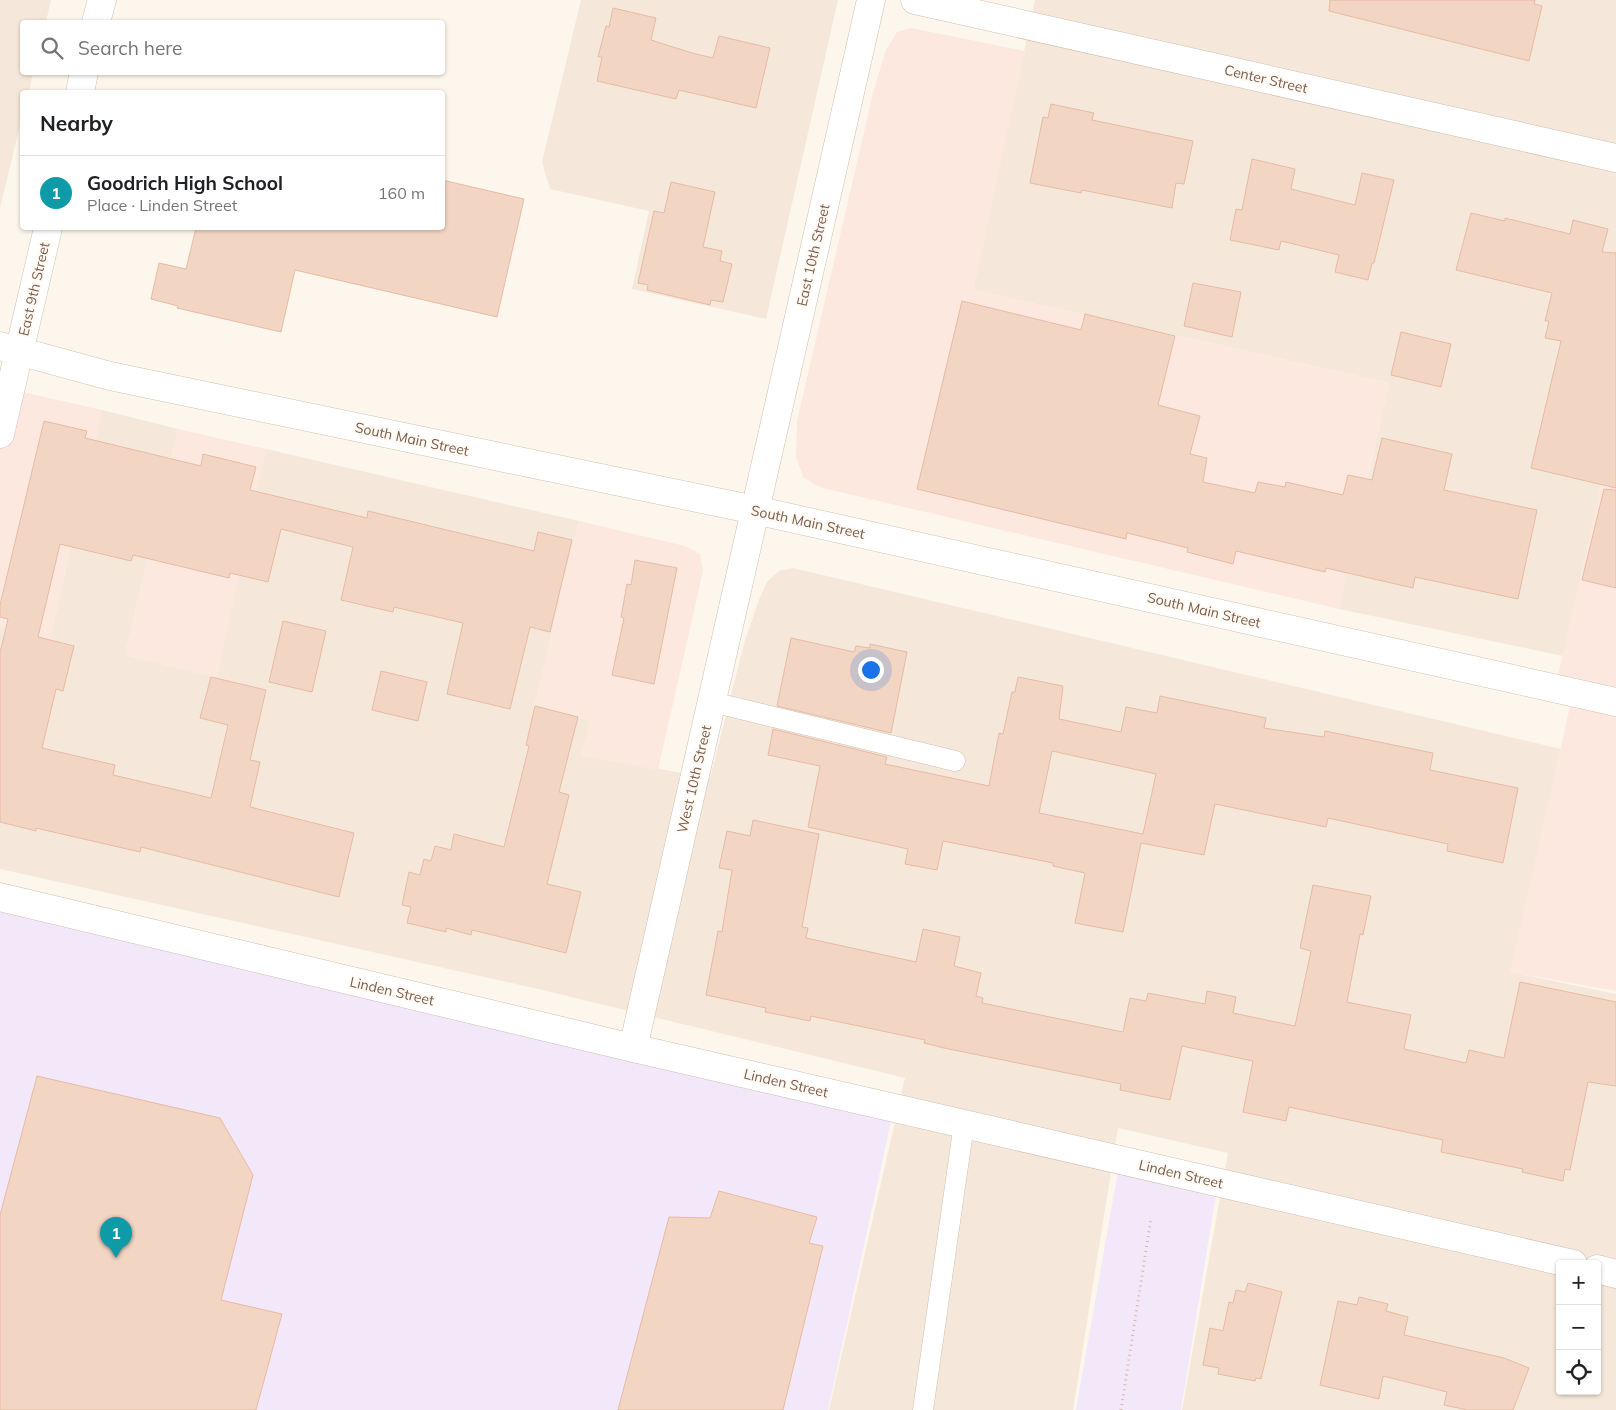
<!DOCTYPE html>
<meta charset="utf-8">
<style>
body{margin:0;font-family:Mulish,sans-serif;background:#f2f2f2;color:#202124}
.controls{position:absolute;right:15px;bottom:15px;display:grid;overflow:hidden;border-radius:5px;box-shadow:0 1px 4px #0004}
.controls button{width:45px;height:45px;display:grid;place-items:center;padding:0;border:0;border-bottom:1px solid #e0e0e0;background:#fff;color:#202124;font:25px sans-serif}
.you{position:absolute;left:870px;top:669px;width:18px;height:18px;margin:-12px;border:4px solid #fff;border-radius:50%;background:#1a73e8;box-shadow:0 0 0 8px #1a73e833}
.badge{display:grid;place-items:center;width:32px;height:32px;border-radius:50%;background:#e76f51;color:#fff;font-size:16px;font-weight:700}
.pin{position:absolute;translate:-50% -41px;filter:drop-shadow(0 1px 2px #0008)}
.pin::after{content:'';position:absolute;top:26px;width:18px;height:15px;background:inherit;clip-path:polygon(0 0,100% 0,50% 100%)}
.list{margin:0;padding:0;list-style:none}
h2{display:flex;justify-content:space-between;align-items:center;height:65px;margin:0;padding:0 20px;font-size:21px}
h2 small{font-size:16px;font-weight:400;color:#757577}
.list li{display:grid;grid-template-columns:32px 1fr auto;gap:15px;align-items:center;box-sizing:border-box;height:75px;padding:0 20px;border-top:1px solid #e0e0e0}
.list b{display:block;font-size:19px;white-space:nowrap}
.list p{margin:0;font-size:16px;white-space:nowrap;color:#757577}
.list em{font-size:16px;font-style:normal;color:#757577}
.icon{flex:none;width:28px;height:28px;fill:none;stroke:currentColor;stroke-width:2;stroke-linecap:round;stroke-linejoin:round}
.map{position:relative;flex:none;width:1616px;height:1410px;overflow:hidden}
.search{position:absolute;background:#fff;box-shadow:0 1px 4px #0004;left:20px;top:20px;width:425px;height:55px;display:flex;align-items:center;gap:12px;box-sizing:border-box;padding:0 18px;border-radius:5px;color:#757577;font-size:19px}
.panel{position:absolute;background:#fff;box-shadow:0 1px 4px #0004;left:20px;top:90px;width:425px;height:140px;border-radius:5px}
.map>svg:first-child{display:block}
.residential{fill:#f5e8da;fill-rule:evenodd}
.commercial{fill:#fde8e0}
.education{fill:#f3e8fa}
.building{fill:#f3d5c3;stroke:#e6bba3;fill-rule:evenodd}
.lines{fill:none;stroke-linecap:round;stroke-linejoin:round}
.service-casing{stroke:#d1beb0;stroke-width:21}
.minor-casing{stroke:#d1beb0;stroke-width:29}
.secondary-casing{stroke:#d6c0b0;stroke-width:29}
.path{stroke:#d9b8a5;stroke-width:3;stroke-dasharray:1 4;stroke-linecap:butt}
.service{stroke:#fff;stroke-width:20}
.minor{stroke:#fff;stroke-width:28}
.secondary{stroke:#fff;stroke-width:28}
.labels{text-anchor:middle;stroke-width:4;stroke-linejoin:round;paint-order:stroke}
.street-label{font-size:14px;fill:#7a5c4d;stroke:#fffaf3}
</style>
<div class="map">
<svg width="1616" height="1410" viewBox="0 0 1616 1410">
<rect width="100%" height="100%" fill="#fdf6ec"/>
<path class="residential" d="M 0,0 L 51,0 L 46,22 L 22,22 L 22,72 L 33,73 L 29,92 L 22,92 L 22,117 L 0,208 Z
M 581,0 L 838,0 L 766,319 L 632,289 L 649,211 L 550,189 L 542,162 Z
M 1035,0 L 1616,0 L 1616,432 L 1613,432 L 1563,656 L 1339,609 L 1389,383 L 973,290 Z
M 102,410 L 178,429 L 125,655 L 208,675 L 266,449 L 579,521 L 534,708 L 590,720 L 582,755 L 710,778 L 745,640 L 759,600 L 767,582 L 779,571 L 793,568 L 1561,749 L 1511,972 L 1616,994 L 1616,1410 L 1182,1410 L 1228,1153 L 1118,1128 L 1073,1410 L 829,1410 L 905,1078 L 534,988 L 0,869 L 0,626 L 50,638 ZM 1560,1264 L 1597,1264 L 1597,1391 L 1560,1391 Z"/>
<path class="commercial" d="M 911,28 L 1025,51 L 973,290 L 1389,383 L 1339,609 L 819,487 L 803,477 L 796,456 L 797,421 L 874,89 L 886,50 L 897,32 Z
M 0,387 L 102,410 L 50,638 L 0,626 Z
M 178,429 L 266,449 L 217,678 L 125,655 Z
M 1613,432 L 1616,432 L 1616,991 L 1510,972 L 1573,693 L 1555,689 Z
M 579,521 L 685,546 L 700,554 L 703,571 L 658,770 L 582,755 L 590,720 L 534,708 Z"/>
<path class="education" d="M 0,897 L 894,1108 L 828,1410 L 0,1410 Z
M 1120,1160 L 1218,1182 L 1181,1410 L 1076,1410 Z"/>
<path class="building" d="M 1330,0 L 1535,0 L 1534,4 L 1542,6 L 1529,61 L 1329,11 Z
M 613,8 L 656,18 L 651,40 L 692,53 L 713,58 L 719,36 L 770,48 L 756,108 L 679,90 L 676,99 L 597,81 L 602,57 L 598,57 L 606,26 L 609,27 Z
M 1051,104 L 1094,113 L 1092,120 L 1193,141 L 1184,184 L 1176,183 L 1172,208 L 1082,190 L 1081,193 L 1030,183 L 1043,117 L 1048,118 Z
M 1252,159 L 1295,169 L 1291,189 L 1355,205 L 1362,173 L 1394,180 L 1374,263 L 1372,263 L 1368,280 L 1335,272 L 1339,255 L 1281,241 L 1279,250 L 1230,240 L 1236,209 L 1242,210 Z
M 442,180 L 524,199 L 497,317 L 295,270 L 281,332 L 177,308 L 178,306 L 151,299 L 159,263 L 186,269 L 196,228 L 442,228 Z
M 671,182 L 715,192 L 703,247 L 722,251 L 720,261 L 732,264 L 723,302 L 711,300 L 710,305 L 647,290 L 648,285 L 638,283 L 654,211 L 664,213 Z
M 1471,213 L 1505,221 L 1505,218 L 1570,234 L 1573,220 L 1608,229 L 1602,252 L 1616,253 L 1616,488 L 1531,468 L 1561,341 L 1545,338 L 1549,321 L 1545,321 L 1552,293 L 1456,270 Z
M 1193,283 L 1241,292 L 1232,337 L 1184,326 Z
M 962,301 L 1081,330 L 1085,314 L 1175,336 L 1158,405 L 1200,416 L 1190,454 L 1207,458 L 1203,482 L 1255,493 L 1258,482 L 1285,487 L 1286,482 L 1343,495 L 1348,475 L 1372,480 L 1382,438 L 1452,454 L 1444,490 L 1537,510 L 1518,599 L 1415,577 L 1413,588 L 1326,568 L 1325,572 L 1236,551 L 1233,564 L 1187,552 L 1188,548 L 1127,533 L 1126,539 L 917,489 Z
M 1401,332 L 1451,344 L 1441,387 L 1391,375 Z
M 44,421 L 87,431 L 85,438 L 201,466 L 203,454 L 256,467 L 250,490 L 367,518 L 368,511 L 534,551 L 538,532 L 572,540 L 550,632 L 530,627 L 510,709 L 447,694 L 463,623 L 394,607 L 393,612 L 341,600 L 353,547 L 281,529 L 268,582 L 230,573 L 229,578 L 133,555 L 131,561 L 60,544 L 38,637 L 74,646 L 63,691 L 56,689 L 42,748 L 115,765 L 113,775 L 211,798 L 228,725 L 200,718 L 211,677 L 266,690 L 250,760 L 260,762 L 250,807 L 354,833 L 339,897 L 141,847 L 140,852 L 36,828 L 36,831 L 0,822 L 0,653 L 8,619 L 0,617 L 0,605 Z
M 1604,489 L 1616,490 L 1616,588 L 1582,580 Z
M 635,560 L 677,568 L 654,684 L 612,675 L 624,618 L 621,617 L 627,584 L 631,585 Z
M 283,621 L 326,631 L 312,692 L 269,682 Z
M 791,638 L 854,652 L 856,646 L 870,648 L 870,644 L 907,652 L 891,733 L 777,706 Z
M 381,671 L 427,682 L 418,721 L 372,710 Z
M 1018,677 L 1063,686 L 1059,719 L 1121,732 L 1126,707 L 1157,713 L 1160,696 L 1266,718 L 1264,728 L 1324,737 L 1325,731 L 1433,753 L 1430,770 L 1518,788 L 1503,863 L 1447,851 L 1448,844 L 1328,818 L 1326,827 L 1215,804 L 1204,855 L 1141,843 L 1123,932 L 1075,923 L 1085,873 L 1053,866 L 1053,863 L 943,841 L 937,870 L 905,864 L 908,849 L 808,827 L 820,766 L 768,755 L 773,729 L 887,757 L 885,764 L 989,786 L 999,733 L 1003,734 L 1012,692 L 1015,692 ZM 1052,751 L 1156,774 L 1143,834 L 1039,813 Z
M 535,706 L 578,717 L 559,792 L 569,795 L 547,884 L 581,892 L 566,953 L 472,930 L 471,935 L 446,928 L 446,932 L 407,923 L 411,907 L 402,905 L 409,872 L 420,875 L 424,859 L 431,861 L 435,846 L 451,850 L 454,834 L 504,847 L 529,746 L 526,745 Z
M 753,820 L 819,834 L 802,927 L 808,928 L 806,938 L 916,962 L 923,929 L 960,937 L 954,966 L 981,973 L 976,996 L 983,998 L 982,1003 L 1123,1032 L 1130,998 L 1146,1001 L 1148,993 L 1205,1004 L 1207,991 L 1236,997 L 1233,1013 L 1295,1026 L 1311,951 L 1300,948 L 1313,885 L 1371,896 L 1363,935 L 1360,934 L 1347,1002 L 1411,1015 L 1404,1049 L 1466,1063 L 1469,1050 L 1504,1058 L 1520,982 L 1616,1002 L 1616,1086 L 1588,1082 L 1570,1170 L 1565,1169 L 1563,1181 L 1522,1172 L 1523,1169 L 1441,1152 L 1443,1140 L 1289,1107 L 1286,1121 L 1243,1112 L 1253,1061 L 1182,1046 L 1170,1100 L 1120,1090 L 1121,1084 L 944,1048 L 924,1043 L 925,1040 L 811,1016 L 810,1021 L 765,1012 L 766,1008 L 706,995 L 718,931 L 722,932 L 732,870 L 719,868 L 727,831 L 750,836 Z
M 37,1076 L 220,1118 L 253,1175 L 221,1300 L 282,1314 L 256,1410 L 0,1410 L 0,1215 Z
M 719,1191 L 817,1217 L 809,1243 L 823,1246 L 783,1410 L 618,1410 L 669,1217 L 710,1218 Z
M 1248,1283 L 1282,1292 L 1261,1379 L 1256,1378 L 1255,1381 L 1218,1374 L 1219,1368 L 1203,1365 L 1210,1328 L 1223,1331 L 1229,1302 L 1233,1303 L 1236,1290 L 1245,1292 Z
M 1359,1297 L 1388,1304 L 1386,1311 L 1408,1317 L 1404,1335 L 1504,1358 L 1529,1368 L 1513,1410 L 1467,1410 L 1444,1405 L 1447,1392 L 1383,1376 L 1379,1399 L 1320,1385 L 1338,1301 L 1357,1305 Z"/>
<g class="lines">
<defs>
<path id="service" d="M 712,702 L 955,761
M 923,1410 L 964,1124"/>
<path id="minor" d="M 915,0 L 1616,158
M 96,22 L 102,0
M 80,92 L 84,72
M 0,434 L 48,228
M 0,897 L 633,1048 L 1573,1264
M 633,1048 L 871,0
M 1597,1269 L 1616,1274"/>
<path id="secondary" d="M 0,346 L 110,376 L 755,510 L 1616,702"/>
</defs>
<use href="#service" class="service-casing"/>
<use href="#minor" class="minor-casing"/>
<use href="#secondary" class="secondary-casing"/>
<path class="path" d="M 1121,1410 L 1151,1218"/>
<use href="#service" class="service"/>
<use href="#minor" class="minor"/>
<use href="#secondary" class="secondary"/>
</g>
<g class="labels">
<g class="street-label">
<text transform="translate(1266 79) rotate(13)" y="5">Center Street</text>
<text transform="translate(813 255) rotate(-77)" y="5">East 10th Street</text>
<text transform="translate(34 289) rotate(-77)" y="5">East 9th Street</text>
<text transform="translate(412 439) rotate(12)" y="5">South Main Street</text>
<text transform="translate(808 522) rotate(12)" y="5">South Main Street</text>
<text transform="translate(1204 610) rotate(13)" y="5">South Main Street</text>
<text transform="translate(694 779) rotate(-77)" y="5">West 10th Street</text>
<text transform="translate(392 991) rotate(13)" y="5">Linden Street</text>
<text transform="translate(786 1083) rotate(13)" y="5">Linden Street</text>
<text transform="translate(1181 1174) rotate(13)" y="5">Linden Street</text>
</g>
</g>
</svg>
<div class="controls">
<button>+</button>
<button>−</button>
<button><svg class="icon" aria-label="locate" viewBox="0 0 24 24"><circle cx="12" cy="12" r="6"/><path d="M12 2v4M12 18v4M2 12h4M18 12h4"/></svg></button>
</div>
<div class="you"></div>
<div class="pin badge" style="left:116px;top:1258px;background:#0f9aa8">1</div>
<div class="search"><svg class="icon" aria-label="search" viewBox="0 0 24 24"><circle cx="10" cy="10" r="6"/><path d="M15 15l6 6"/></svg>Search here</div>
<section class="panel">
<h2>Nearby<small></small></h2>
<ul class="list">
<li><span class="badge" style="background:#0f9aa8">1</span><div><b>Goodrich High School</b><p>Place · Linden Street</p></div><em>160 m</em></li>
</ul>
</section>
</div>
